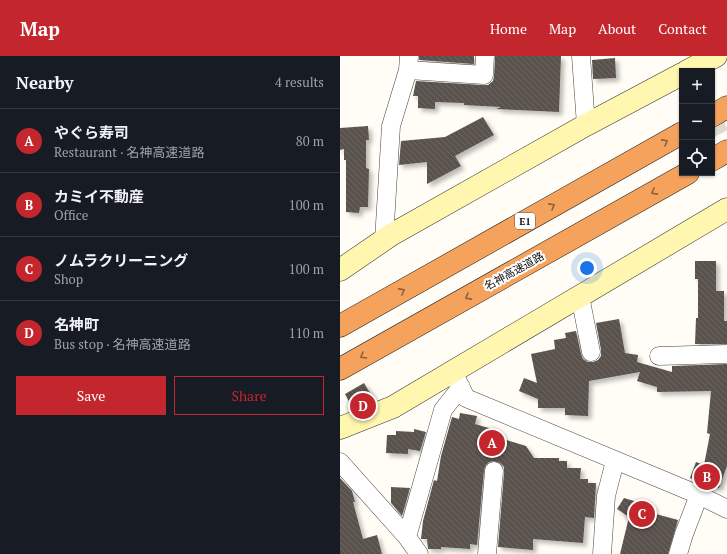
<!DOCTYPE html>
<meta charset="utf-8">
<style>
body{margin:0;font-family:"PT Serif","Noto Sans JP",serif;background:#242831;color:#f1f3f6}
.controls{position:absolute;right:12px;top:12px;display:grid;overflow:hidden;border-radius:0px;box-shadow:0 1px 3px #0004}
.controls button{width:36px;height:36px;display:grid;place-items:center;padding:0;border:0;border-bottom:1px solid #363941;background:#171b24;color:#f1f3f6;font:20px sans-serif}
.you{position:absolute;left:247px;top:212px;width:14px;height:14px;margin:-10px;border:3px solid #fff;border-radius:50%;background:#1a73e8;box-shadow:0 0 0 6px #1a73e833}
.badge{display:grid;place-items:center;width:26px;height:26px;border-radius:50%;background:#c4262e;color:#fff;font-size:13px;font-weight:700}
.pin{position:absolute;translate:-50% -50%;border:2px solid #fff;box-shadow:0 1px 4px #0006}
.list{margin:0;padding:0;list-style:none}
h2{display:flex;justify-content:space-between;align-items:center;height:52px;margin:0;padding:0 16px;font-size:17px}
h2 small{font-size:13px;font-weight:400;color:#9ea1a6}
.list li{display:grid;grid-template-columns:26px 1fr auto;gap:12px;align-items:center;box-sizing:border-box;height:64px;padding:0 16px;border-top:1px solid #363941}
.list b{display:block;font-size:15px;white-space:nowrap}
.list p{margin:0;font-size:13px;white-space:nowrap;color:#9ea1a6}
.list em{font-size:13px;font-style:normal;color:#9ea1a6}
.actions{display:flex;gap:8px;padding:12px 16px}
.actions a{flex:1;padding:9px 0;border:1px solid #c4262e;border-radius:0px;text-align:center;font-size:14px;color:#c4262e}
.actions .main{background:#c4262e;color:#fff}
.icon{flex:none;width:22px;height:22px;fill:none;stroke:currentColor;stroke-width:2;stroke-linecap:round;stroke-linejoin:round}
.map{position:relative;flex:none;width:387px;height:498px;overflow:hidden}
header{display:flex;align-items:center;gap:24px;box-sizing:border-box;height:56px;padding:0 20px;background:#c4262e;color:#fff}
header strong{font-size:19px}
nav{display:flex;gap:22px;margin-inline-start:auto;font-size:14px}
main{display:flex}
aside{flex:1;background:#171b24}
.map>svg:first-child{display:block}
.building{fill:url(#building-back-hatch);filter:url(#shadow)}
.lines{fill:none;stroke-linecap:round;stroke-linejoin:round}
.street-tunnel{stroke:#dbdad3;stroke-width:18;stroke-dasharray:18 9;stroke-linecap:butt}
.street-casing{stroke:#444;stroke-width:19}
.secondary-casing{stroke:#333;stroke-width:23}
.highway-casing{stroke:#222;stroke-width:23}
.street{stroke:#fff;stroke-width:18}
.secondary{stroke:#fff6b0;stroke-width:22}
.highway{stroke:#f5a25d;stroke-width:22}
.oneway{stroke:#8e613b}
.labels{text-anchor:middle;stroke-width:4;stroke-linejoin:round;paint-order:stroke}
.shield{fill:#fff;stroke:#585858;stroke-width:1}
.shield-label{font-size:10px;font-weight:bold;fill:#111}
.street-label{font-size:11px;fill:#111;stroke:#fff}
</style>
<header>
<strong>Map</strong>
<nav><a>Home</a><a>Map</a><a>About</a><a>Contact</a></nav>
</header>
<main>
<aside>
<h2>Nearby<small>4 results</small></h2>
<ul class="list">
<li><span class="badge">A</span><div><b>やぐら寿司</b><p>Restaurant · 名神高速道路</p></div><em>80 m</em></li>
<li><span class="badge">B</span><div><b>カミイ不動産</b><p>Office</p></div><em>100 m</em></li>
<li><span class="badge">C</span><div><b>ノムラクリーニング</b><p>Shop</p></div><em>100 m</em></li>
<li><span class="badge">D</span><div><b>名神町</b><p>Bus stop · 名神高速道路</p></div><em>110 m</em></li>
</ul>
<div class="actions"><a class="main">Save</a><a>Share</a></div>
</aside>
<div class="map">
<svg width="387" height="498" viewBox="0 0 387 498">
<defs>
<pattern id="building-back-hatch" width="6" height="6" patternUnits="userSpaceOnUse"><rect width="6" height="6" fill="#5a524d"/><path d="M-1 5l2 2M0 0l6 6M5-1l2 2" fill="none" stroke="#6d6662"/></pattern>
<filter id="shadow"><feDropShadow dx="3.5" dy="3.5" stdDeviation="2" flood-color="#0004"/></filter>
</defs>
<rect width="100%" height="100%" fill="#fffdf5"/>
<path class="building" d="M 79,0 L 134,0 L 134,8 L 79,4 Z
M 155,0 L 221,0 L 219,56 L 156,53 L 161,51 L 124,49 L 124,47 L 95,46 L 95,53 L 78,52 L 78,40 L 73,40 L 76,25 L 143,29 L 148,29 L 153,25 L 154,20 Z
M 275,2 L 276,22 L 253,23 L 252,4 Z
M 143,61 L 154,79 L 115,100 L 121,110 L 87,128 L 87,106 L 59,109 L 61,85 L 105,81 Z
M 28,70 L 29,84 L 26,84 L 26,112 L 29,113 L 28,151 L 20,151 L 19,157 L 6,156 L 6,104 L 4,104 L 4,93 L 0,94 L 0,72 Z
M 355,205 L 376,205 L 376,235 L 384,235 L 384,265 L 387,265 L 387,288 L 355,288 L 356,262 L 358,262 L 358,223 L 355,223 Z
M 279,263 L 285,297 L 298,299 L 297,306 L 332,316 L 332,310 L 387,308 L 387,410 L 379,432 L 350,422 L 356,406 L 364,409 L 370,378 L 367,377 L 371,335 L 317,336 L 317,331 L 297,325 L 300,316 L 249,325 L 248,360 L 225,359 L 225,352 L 198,352 L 198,343 L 179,335 L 184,322 L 197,327 L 191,298 L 215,293 L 214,284 L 226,282 L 225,277 L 236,275 L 241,298 L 243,303 L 248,306 L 253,306 L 258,304 L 261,300 L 261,294 L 256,267 Z
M 24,327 L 32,340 L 12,351 L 5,338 Z
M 120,357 L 137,360 L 135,368 L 152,373 L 151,377 L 163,381 L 163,383 L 186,390 L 194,402 L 219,402 L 219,405 L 227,405 L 227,412 L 241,412 L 240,423 L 248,423 L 248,427 L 256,427 L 254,462 L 245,461 L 243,487 L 193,483 L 193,494 L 158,491 L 164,416 L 164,411 L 160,407 L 154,405 L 149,406 L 146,409 L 144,414 L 137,489 L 130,488 L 130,493 L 101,491 L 101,493 L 88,493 L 87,483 L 81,483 L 83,465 L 94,424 L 97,425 L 101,400 L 112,361 L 119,363 Z
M 74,373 L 86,376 L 80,395 L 68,393 L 68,398 L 46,397 L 47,379 L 56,379 L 56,375 L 74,376 Z
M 0,422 L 12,435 L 15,446 L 13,446 L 23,483 L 37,479 L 42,498 L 0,498 Z
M 51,431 L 70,432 L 62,460 L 51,447 Z
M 284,442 L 314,451 L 312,457 L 338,464 L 328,498 L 280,498 L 289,461 L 277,453 Z"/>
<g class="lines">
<path class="street-tunnel" d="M 372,62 L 387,92"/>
<defs>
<path id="street" d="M 241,0 L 246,69
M 68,14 L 144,19 L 145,0
M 44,184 L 51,70 L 68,14 L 69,0
M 240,240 L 251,296
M 319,300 L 387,298
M 113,316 L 126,342 L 359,439 L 387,453
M 0,406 L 67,481 L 79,498
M 67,481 L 103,354 L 121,331
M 147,498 L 154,415
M 262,498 L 266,440 L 275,405
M 338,498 L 344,478 L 359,439"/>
<path id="secondary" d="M 347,15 L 376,0
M 0,214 L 51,179 L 246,69 L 342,18
M 0,372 L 53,351 L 387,153"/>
<path id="highway" d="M 372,60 L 387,51
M 372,104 L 387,95
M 0,270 L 342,77
M 0,313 L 348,117"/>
</defs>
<use href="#street" class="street-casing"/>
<use href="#secondary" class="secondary-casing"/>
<use href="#highway" class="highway-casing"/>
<use href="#street" class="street"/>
<use href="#secondary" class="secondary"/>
<use href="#highway" class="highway"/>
</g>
<defs><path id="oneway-chevron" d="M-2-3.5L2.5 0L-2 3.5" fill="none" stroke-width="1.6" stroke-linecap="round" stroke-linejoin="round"/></defs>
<g class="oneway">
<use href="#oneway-chevron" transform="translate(325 86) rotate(-29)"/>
<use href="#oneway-chevron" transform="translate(314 136) rotate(151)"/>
<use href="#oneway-chevron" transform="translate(212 150) rotate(-29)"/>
<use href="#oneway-chevron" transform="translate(62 235) rotate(-29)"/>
<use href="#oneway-chevron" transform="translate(128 241) rotate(151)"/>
<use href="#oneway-chevron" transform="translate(23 300) rotate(150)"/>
</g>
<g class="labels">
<rect class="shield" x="175" y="157" width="20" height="16" rx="3"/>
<g class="shield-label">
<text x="185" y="169">E1</text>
</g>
<g class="street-label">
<text transform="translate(174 215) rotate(-29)" y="4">名神高速道路</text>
</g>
</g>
</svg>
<div class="controls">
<button>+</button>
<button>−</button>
<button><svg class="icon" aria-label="locate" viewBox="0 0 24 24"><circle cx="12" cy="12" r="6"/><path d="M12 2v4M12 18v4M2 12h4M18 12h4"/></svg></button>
</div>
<div class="you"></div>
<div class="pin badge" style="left:152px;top:387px">A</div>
<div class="pin badge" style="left:367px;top:421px">B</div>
<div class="pin badge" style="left:302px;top:458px">C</div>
<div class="pin badge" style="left:23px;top:350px">D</div>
</div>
</main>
